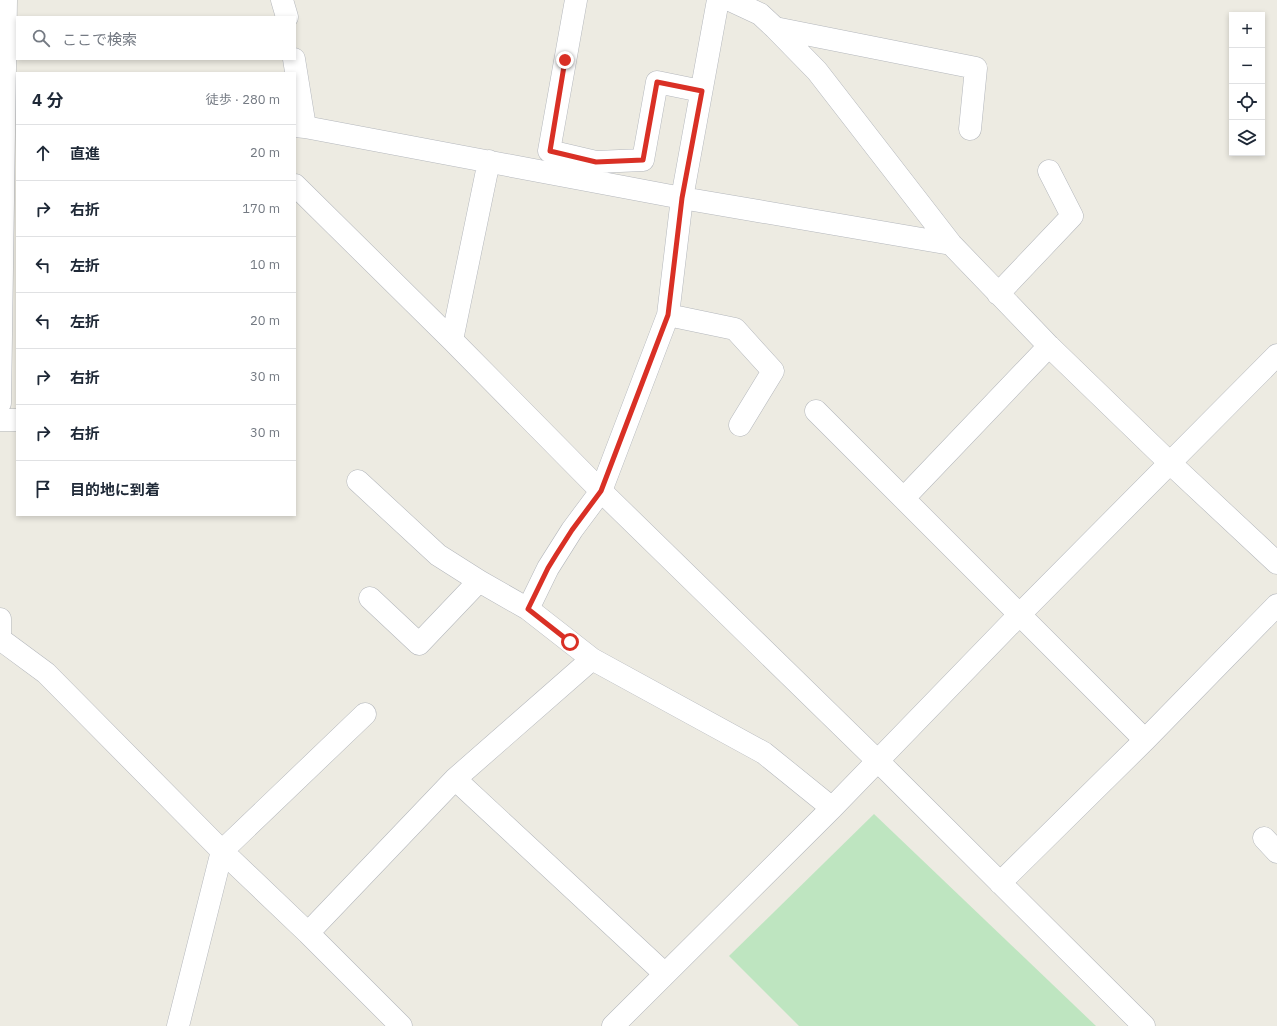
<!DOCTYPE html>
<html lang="ja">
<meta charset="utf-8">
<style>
body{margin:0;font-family:"IBM Plex Sans","Noto Sans JP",sans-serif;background:#f6f6f7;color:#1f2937}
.controls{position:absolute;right:12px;top:12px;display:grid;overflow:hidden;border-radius:0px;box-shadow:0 2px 6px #0003}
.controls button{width:36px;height:36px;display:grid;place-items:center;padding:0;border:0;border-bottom:1px solid #e0e1e3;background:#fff;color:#1f2937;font:20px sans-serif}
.stop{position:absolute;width:12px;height:12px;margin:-9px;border:3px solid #d93025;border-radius:50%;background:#fff}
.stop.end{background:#d93025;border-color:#fff;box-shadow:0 1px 4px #0008}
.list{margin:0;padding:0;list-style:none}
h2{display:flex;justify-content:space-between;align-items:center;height:52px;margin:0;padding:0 16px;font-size:17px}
h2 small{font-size:13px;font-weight:400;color:#747a83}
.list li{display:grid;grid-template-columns:26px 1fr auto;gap:12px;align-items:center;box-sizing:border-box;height:56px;padding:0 16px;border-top:1px solid #e0e1e3}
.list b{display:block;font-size:15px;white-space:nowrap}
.list em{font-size:13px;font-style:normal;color:#747a83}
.icon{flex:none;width:22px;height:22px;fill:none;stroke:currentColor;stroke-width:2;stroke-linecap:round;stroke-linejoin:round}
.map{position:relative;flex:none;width:1277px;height:1026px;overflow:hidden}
.search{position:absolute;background:#fff;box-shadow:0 2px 6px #0003;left:16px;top:16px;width:280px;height:44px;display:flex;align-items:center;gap:10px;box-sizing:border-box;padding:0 14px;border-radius:0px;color:#747a83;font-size:15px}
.panel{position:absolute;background:#fff;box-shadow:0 2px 6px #0003;left:16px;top:72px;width:280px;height:444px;border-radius:0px}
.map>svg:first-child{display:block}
.green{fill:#bee5c0}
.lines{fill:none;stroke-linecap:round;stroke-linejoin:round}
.minor-casing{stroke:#b4b7bc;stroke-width:23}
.minor{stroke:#fff;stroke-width:22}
.route{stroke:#d93025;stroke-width:5}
</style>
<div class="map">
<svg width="1277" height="1026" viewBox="0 0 1277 1026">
<rect width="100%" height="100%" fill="#edebe2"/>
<path class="green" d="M 874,814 L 1096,1026 L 799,1026 L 729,956 Z"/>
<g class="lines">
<defs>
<path id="minor" d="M 282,0 L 287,17
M 576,0 L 549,151 L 596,162 L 643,160 L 657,82 L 701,91
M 730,0 L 760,14 L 775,28 L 817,71 L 951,244 L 1049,346 L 1170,463 L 1277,563
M 775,28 L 976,68 L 970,129
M 294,59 L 305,127
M 295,126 L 305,127 L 682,198 L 951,244
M 295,185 L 452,340 L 601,491 L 890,773 L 1144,1026
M 998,294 L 1072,216 L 1049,171
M 668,315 L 735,329 L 773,371 L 740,425
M 452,340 L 489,161
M 0,403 L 6,0
M 816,411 L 1145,740
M 0,420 L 17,420
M 358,481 L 438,555 L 479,581 L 528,609 L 592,659 L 764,753 L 832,808
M 904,498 L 1049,346
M 370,598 L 419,644 L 479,581
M 528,609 L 548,568 L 572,530 L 601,491 L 668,315 L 682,198 L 718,0
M 0,619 L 0,639 L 46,673 L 222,851 L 308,933 L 401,1026
M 455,779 L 665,974
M 1264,838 L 1277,852
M 1000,883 L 1145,740 L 1277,605
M 308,933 L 455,779 L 592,659
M 178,1026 L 222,851 L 365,714
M 613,1026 L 832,808 L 1020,614 L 1277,355"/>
</defs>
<use href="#minor" class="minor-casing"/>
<use href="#minor" class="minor"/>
</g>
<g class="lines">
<path class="route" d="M 565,60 L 550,151 L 596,162 L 643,160 L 657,82 L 702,91 L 682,198 L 668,315 L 601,491 L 572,530 L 556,555 L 548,568 L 528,609 L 570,642"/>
</g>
</svg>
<div class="controls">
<button>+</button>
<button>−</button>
<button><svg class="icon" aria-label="locate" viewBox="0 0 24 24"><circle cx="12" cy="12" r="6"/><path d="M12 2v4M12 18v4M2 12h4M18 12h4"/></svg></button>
<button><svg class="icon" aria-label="layers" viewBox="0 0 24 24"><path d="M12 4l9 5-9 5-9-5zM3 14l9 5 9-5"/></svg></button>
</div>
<div class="stop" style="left:570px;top:642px"></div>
<div class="stop end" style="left:565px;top:60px"></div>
<div class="search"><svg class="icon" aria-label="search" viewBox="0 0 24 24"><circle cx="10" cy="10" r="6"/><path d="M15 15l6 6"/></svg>ここで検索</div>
<section class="panel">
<h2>4 分<small>徒歩 · 280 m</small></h2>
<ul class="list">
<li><svg class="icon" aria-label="ahead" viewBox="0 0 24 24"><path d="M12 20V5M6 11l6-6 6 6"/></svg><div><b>直進</b></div><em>20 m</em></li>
<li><svg class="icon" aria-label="right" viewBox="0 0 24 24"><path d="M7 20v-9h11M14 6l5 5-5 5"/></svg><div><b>右折</b></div><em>170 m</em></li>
<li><svg class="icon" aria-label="left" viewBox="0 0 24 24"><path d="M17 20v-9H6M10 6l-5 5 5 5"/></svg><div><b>左折</b></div><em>10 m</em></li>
<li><svg class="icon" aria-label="left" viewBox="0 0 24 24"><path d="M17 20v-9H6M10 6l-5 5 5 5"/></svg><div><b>左折</b></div><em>20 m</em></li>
<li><svg class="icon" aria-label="right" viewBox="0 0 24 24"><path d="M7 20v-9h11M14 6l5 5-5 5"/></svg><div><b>右折</b></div><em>30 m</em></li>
<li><svg class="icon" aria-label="right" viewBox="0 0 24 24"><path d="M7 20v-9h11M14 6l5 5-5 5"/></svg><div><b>右折</b></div><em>30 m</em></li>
<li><svg class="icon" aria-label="arrive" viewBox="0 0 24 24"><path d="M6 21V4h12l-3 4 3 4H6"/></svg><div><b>目的地に到着</b></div></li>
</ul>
</section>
</div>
